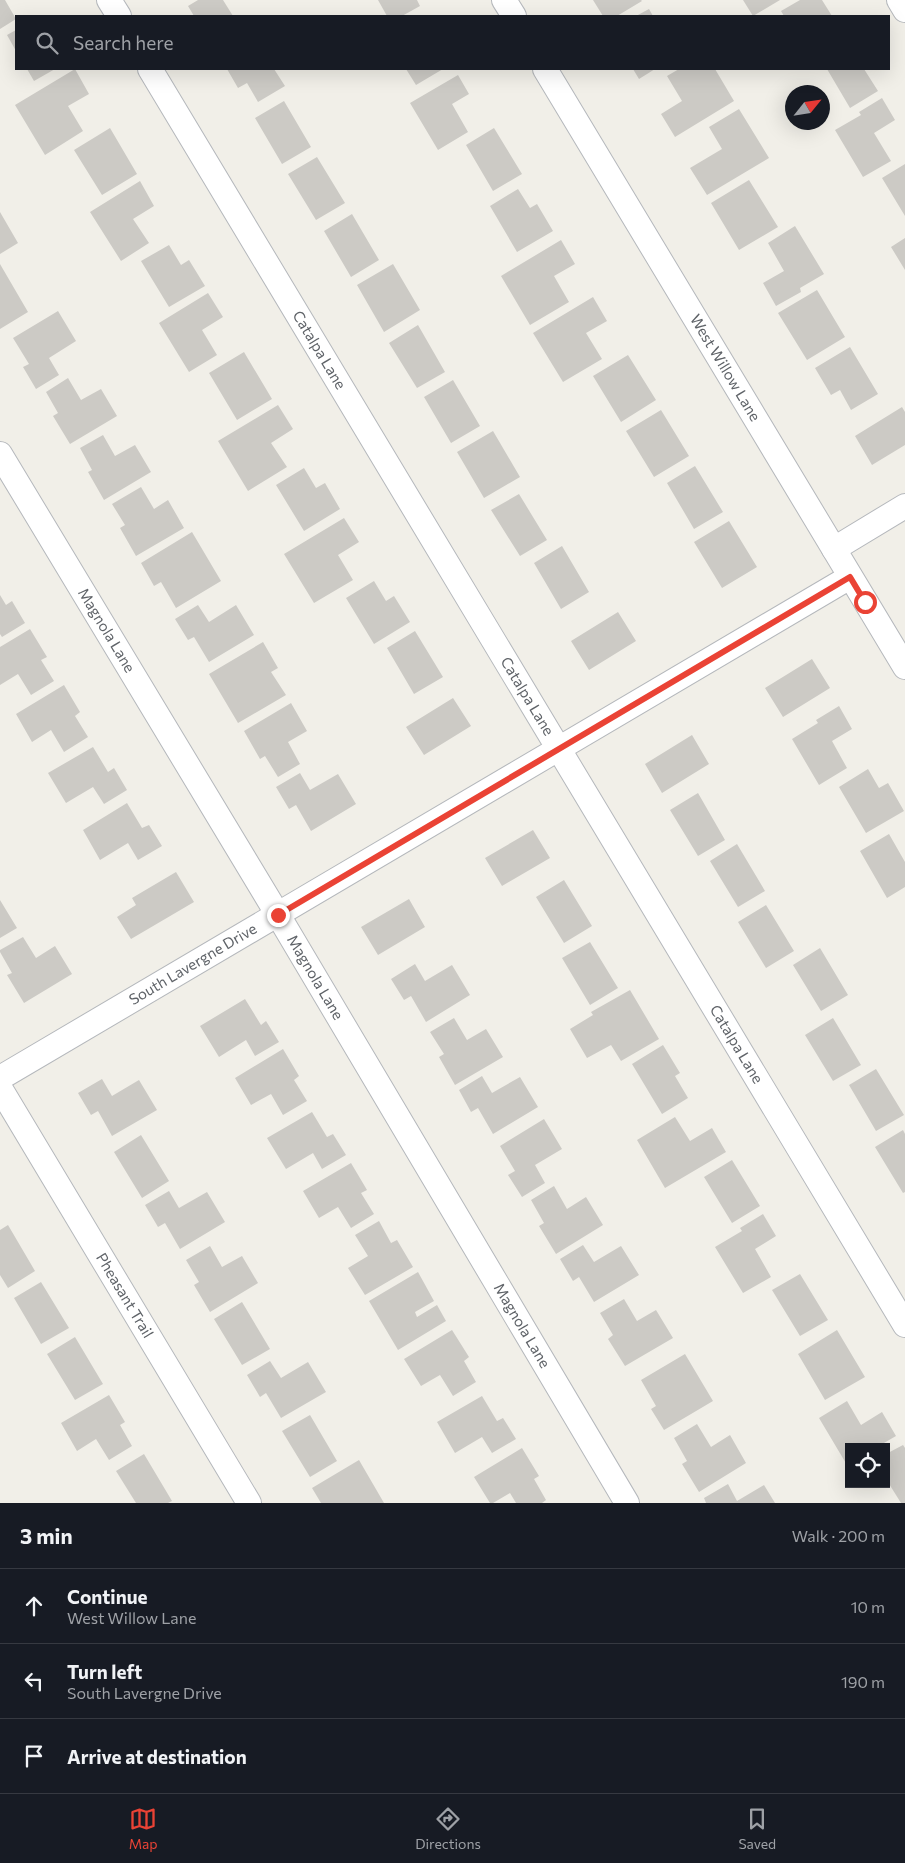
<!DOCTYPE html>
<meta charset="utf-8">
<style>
body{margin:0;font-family:Commissioner,sans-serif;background:#242831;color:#f1f3f6}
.controls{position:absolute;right:15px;bottom:15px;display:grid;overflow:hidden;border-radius:0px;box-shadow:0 5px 20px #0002}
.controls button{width:45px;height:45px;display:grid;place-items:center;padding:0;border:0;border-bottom:1px solid #363941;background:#171b24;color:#f1f3f6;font:25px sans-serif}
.compass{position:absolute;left:785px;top:85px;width:45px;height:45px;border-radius:50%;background:#171b24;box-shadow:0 5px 20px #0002;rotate:60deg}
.stop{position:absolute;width:15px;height:15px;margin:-11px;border:4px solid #ea4335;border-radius:50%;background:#fff}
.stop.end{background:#ea4335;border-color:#fff;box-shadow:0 1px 5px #0008}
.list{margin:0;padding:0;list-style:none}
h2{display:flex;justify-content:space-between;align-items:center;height:65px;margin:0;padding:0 20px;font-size:21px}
h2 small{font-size:16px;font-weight:400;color:#9ea1a6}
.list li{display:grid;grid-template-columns:32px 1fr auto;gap:15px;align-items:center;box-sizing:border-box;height:75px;padding:0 20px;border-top:1px solid #363941}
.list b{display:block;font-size:19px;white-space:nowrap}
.list p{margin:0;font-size:16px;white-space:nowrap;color:#9ea1a6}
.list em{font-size:16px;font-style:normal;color:#9ea1a6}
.icon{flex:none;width:28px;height:28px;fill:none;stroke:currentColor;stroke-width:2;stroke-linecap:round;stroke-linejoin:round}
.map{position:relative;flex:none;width:905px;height:1503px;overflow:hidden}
.search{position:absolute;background:#171b24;box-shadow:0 5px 20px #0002;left:15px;right:15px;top:15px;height:55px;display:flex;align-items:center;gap:12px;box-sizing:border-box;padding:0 18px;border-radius:0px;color:#9ea1a6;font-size:19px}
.sheet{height:290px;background:#171b24}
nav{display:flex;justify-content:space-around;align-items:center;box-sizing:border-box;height:70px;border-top:1px solid #363941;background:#171b24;font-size:14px;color:#9ea1a6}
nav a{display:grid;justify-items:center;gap:2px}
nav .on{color:#ea4335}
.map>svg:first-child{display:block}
.building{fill:#cccac5}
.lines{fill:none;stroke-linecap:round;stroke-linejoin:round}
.minor-casing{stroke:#b5b8bc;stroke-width:26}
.minor{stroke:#fff;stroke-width:24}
.route{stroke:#ea4335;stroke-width:6}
.labels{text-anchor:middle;stroke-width:5;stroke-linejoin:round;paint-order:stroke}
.street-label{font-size:15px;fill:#5f6368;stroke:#fff}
</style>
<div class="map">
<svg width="905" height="1503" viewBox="0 0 905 1503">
<rect width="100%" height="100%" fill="#f1efe8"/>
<path class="building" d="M 0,0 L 5,0 L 16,19 L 0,29 Z
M 198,0 L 223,0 L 233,16 L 194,16 L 188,6 Z
M 378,0 L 417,0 L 420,6 L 402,16 L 387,16 Z
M 593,0 L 641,0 L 642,1 L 617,16 L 603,16 Z
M 743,0 L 780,0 L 753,16 Z
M 800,0 L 822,0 L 832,16 L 784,16 L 781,11 Z
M 649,9 L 653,16 L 636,16 Z
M 16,30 L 16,51 L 7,35 Z
M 27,69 L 55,69 L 34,81 Z
M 75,69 L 89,94 L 68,106 L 83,131 L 45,155 L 15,105 Z
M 227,69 L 274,69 L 285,86 L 258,102 L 247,83 L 238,88 Z
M 406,69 L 443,69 L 416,85 Z
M 633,69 L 655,69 L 639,79 Z
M 679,69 L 715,69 L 734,101 L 675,137 L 661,114 L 682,101 L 667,76 Z
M 827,69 L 864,69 L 878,91 L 850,108 Z
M 458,75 L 469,94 L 452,104 L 468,132 L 438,150 L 410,103 Z
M 882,98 L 895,120 L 874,133 L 891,161 L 863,177 L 835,130 L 861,115 L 859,112 Z
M 284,101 L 311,147 L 282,164 L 255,118 Z
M 739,109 L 769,158 L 707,195 L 690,168 L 722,149 L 709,127 Z
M 110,128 L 137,174 L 102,195 L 74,150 Z
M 494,128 L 522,174 L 493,191 L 466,145 Z
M 317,157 L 345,203 L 316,220 L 288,174 Z
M 905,164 L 905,216 L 882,178 Z
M 749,180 L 778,227 L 739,250 L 711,203 Z
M 140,181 L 154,206 L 133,219 L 149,243 L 121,261 L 90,212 Z
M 518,189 L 530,208 L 537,204 L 553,231 L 517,252 L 490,206 Z
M 0,212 L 18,243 L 0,254 Z
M 352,214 L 379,260 L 351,277 L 324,231 Z
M 795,226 L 824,274 L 800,288 L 801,292 L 776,306 L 763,283 L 784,271 L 768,243 Z
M 905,238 L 905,270 L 891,247 Z
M 561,240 L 575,264 L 554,276 L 569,302 L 530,325 L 501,276 Z
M 169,245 L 181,265 L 189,260 L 205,286 L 169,307 L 141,261 Z
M 0,264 L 28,312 L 0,329 Z
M 393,264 L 420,310 L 384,332 L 357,285 Z
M 817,290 L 845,337 L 807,360 L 778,313 Z
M 208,293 L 223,317 L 202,330 L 217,355 L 189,372 L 159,323 Z
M 593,297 L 607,321 L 586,333 L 602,359 L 563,382 L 533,333 Z
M 58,311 L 76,341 L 49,358 L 59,375 L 36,389 L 23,367 L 29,364 L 13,338 Z
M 418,325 L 445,372 L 417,388 L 389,343 Z
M 850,347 L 878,394 L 851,410 L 840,390 L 831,395 L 815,368 Z
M 244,352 L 272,399 L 237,420 L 209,373 Z
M 628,355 L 656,400 L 621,422 L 593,376 Z
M 68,378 L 81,400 L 101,389 L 117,416 L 70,444 L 53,416 L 58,413 L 46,392 Z
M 453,380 L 480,426 L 451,443 L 424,397 Z
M 278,405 L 293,429 L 271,443 L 287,467 L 248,491 L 218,441 Z
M 902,407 L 905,412 L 905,445 L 872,465 L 855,436 Z
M 661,410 L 689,456 L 654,477 L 626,431 Z
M 493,431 L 520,477 L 484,498 L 457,452 Z
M 103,435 L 115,456 L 135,445 L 151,472 L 104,500 L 88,472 L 92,470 L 80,448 Z
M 695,466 L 723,512 L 694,529 L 667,483 Z
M 304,468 L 316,488 L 325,483 L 340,509 L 304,531 L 276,485 Z
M 141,487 L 154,509 L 168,500 L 184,528 L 136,556 L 120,528 L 125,525 L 112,504 Z
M 519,494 L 547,540 L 520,556 L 491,510 Z
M 344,518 L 359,542 L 338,555 L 353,580 L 314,603 L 284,554 Z
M 729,521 L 757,567 L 722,588 L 694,542 Z
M 192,532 L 221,581 L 176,608 L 161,582 L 154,586 L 141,563 Z
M 562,546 L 589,592 L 561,609 L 534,563 Z
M 374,581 L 386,601 L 394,596 L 410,622 L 374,644 L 346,598 Z
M 0,595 L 6,605 L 12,601 L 25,623 L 2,637 L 0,634 Z
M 198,605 L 209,622 L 236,605 L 254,635 L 209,662 L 194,637 L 188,640 L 175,619 Z
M 618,612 L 636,641 L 589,670 L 571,641 Z
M 30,629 L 47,657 L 41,660 L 54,681 L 31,695 L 18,674 L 0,685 L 0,647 Z
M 415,631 L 443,677 L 414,694 L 387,648 Z
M 263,642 L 278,668 L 271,672 L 286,695 L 238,723 L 209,674 Z
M 812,659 L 830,688 L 783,717 L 765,688 Z
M 64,685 L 80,712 L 75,716 L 88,737 L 64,752 L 51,730 L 32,742 L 16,714 Z
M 453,698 L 471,726 L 424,755 L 406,727 Z
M 291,703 L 307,731 L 288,742 L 300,764 L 278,777 L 265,756 L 260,759 L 244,731 Z
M 839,706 L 852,729 L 832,741 L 847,768 L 819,785 L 792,739 L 818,723 L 816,720 Z
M 692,735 L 709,764 L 662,793 L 645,764 Z
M 93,747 L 108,772 L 114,768 L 127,790 L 104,804 L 93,787 L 66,803 L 48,773 Z
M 868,769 L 879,788 L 888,783 L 904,811 L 866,833 L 839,787 Z
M 300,773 L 310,790 L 338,774 L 356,804 L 311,831 L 296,805 L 289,809 L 276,787 Z
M 698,793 L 725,840 L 698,856 L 670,810 Z
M 127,803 L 142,828 L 149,825 L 162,846 L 138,860 L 128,843 L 100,860 L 83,830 Z
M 533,830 L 550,858 L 502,886 L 485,858 Z
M 889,834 L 905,862 L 905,887 L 887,898 L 860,851 Z
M 737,844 L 765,891 L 738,907 L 710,861 Z
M 176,872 L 194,902 L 131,939 L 117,917 L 136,905 L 132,898 Z
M 564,880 L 592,926 L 564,943 L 536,897 Z
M 409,899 L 425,927 L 378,955 L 361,927 Z
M 0,900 L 17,928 L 0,938 Z
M 766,905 L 794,951 L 766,968 L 738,922 Z
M 23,937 L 36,958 L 55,946 L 72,974 L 24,1003 L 7,975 L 12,973 L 0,952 L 0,950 Z
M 590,942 L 618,988 L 590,1005 L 562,958 Z
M 820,948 L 848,995 L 821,1011 L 793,965 Z
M 415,964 L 425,981 L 452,965 L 470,995 L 426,1022 L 411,996 L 404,1000 L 391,979 Z
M 630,990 L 659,1039 L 621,1061 L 611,1045 L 587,1058 L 570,1029 L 593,1015 L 591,1012 Z
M 245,999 L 261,1025 L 266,1021 L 279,1042 L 255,1056 L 246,1040 L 219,1057 L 200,1026 Z
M 454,1018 L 467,1040 L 486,1029 L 503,1057 L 455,1085 L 439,1057 L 444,1054 L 430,1032 Z
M 833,1018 L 861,1065 L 833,1081 L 805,1035 Z
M 663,1045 L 680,1073 L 675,1076 L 688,1098 L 662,1114 L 632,1064 Z
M 283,1049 L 299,1076 L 294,1080 L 307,1101 L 283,1115 L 271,1094 L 251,1105 L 235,1078 Z
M 876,1069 L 904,1115 L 876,1131 L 849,1085 Z
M 482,1076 L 492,1093 L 520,1077 L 538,1107 L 493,1134 L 478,1108 L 471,1112 L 459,1090 Z
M 102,1079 L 112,1096 L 139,1080 L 157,1110 L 112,1136 L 98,1111 L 91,1115 L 78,1093 Z
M 312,1112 L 327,1137 L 333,1134 L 346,1155 L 322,1169 L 313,1153 L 286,1169 L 267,1138 Z
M 675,1117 L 690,1141 L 712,1128 L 726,1152 L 665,1188 L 637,1140 Z
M 544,1119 L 562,1149 L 535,1165 L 545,1183 L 522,1197 L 508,1175 L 515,1171 L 500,1146 Z
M 903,1130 L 905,1134 L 905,1192 L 903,1193 L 875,1147 Z
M 141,1135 L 169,1181 L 142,1198 L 114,1152 Z
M 732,1160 L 760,1206 L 732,1223 L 704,1177 Z
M 351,1163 L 367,1190 L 361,1193 L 374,1214 L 351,1228 L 338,1207 L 319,1218 L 303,1191 Z
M 554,1186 L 567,1209 L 586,1197 L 603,1225 L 556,1254 L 539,1226 L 544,1223 L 531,1200 Z
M 169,1191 L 179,1208 L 207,1192 L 225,1222 L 180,1249 L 165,1223 L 158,1227 L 145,1205 Z
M 763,1214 L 776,1236 L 755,1249 L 771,1277 L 743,1293 L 715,1247 L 742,1231 L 740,1228 Z
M 379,1221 L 391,1243 L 397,1240 L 413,1267 L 365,1295 L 348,1268 L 368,1256 L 355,1235 Z
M 8,1225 L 35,1271 L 8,1288 L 0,1275 L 0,1230 Z
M 583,1245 L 594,1262 L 621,1246 L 639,1275 L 594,1302 L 579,1277 L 573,1281 L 560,1259 Z
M 210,1246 L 222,1267 L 242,1256 L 258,1283 L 210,1312 L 194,1285 L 199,1282 L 186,1260 Z
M 418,1272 L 434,1301 L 415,1312 L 417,1317 L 437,1305 L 446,1321 L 398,1350 L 369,1301 Z
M 800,1274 L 828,1320 L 800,1336 L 772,1290 Z
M 41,1282 L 69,1328 L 41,1344 L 14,1298 Z
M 624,1299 L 637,1321 L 656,1310 L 673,1338 L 625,1366 L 608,1339 L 613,1335 L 600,1313 Z
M 242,1302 L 270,1349 L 242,1365 L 214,1319 Z
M 452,1330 L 469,1357 L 464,1361 L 476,1382 L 453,1396 L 440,1375 L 421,1386 L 404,1359 Z
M 837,1330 L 865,1377 L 825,1400 L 798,1354 Z
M 75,1337 L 103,1384 L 75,1400 L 47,1354 Z
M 685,1354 L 713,1401 L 664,1430 L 651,1409 L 656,1406 L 641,1380 Z
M 270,1361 L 281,1378 L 308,1362 L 326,1392 L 281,1418 L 266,1393 L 260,1397 L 247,1375 Z
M 109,1395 L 125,1422 L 120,1425 L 132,1446 L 109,1460 L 96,1439 L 77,1451 L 61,1423 Z
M 482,1396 L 497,1421 L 503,1418 L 516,1439 L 492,1453 L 482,1437 L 455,1453 L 437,1422 Z
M 847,1401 L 861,1425 L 882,1412 L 896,1436 L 877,1447 L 849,1447 L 849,1464 L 847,1465 L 819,1418 Z
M 310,1415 L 337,1461 L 310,1477 L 282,1431 Z
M 697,1424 L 711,1447 L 730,1435 L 746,1463 L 699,1492 L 682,1464 L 687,1461 L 674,1438 Z
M 903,1445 L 905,1448 L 905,1503 L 901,1503 L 886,1479 L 886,1454 Z
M 522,1448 L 539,1476 L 534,1479 L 546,1500 L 542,1503 L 516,1503 L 510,1493 L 493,1503 L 490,1503 L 474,1477 Z
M 144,1454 L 172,1501 L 168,1503 L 136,1503 L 116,1471 Z
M 359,1460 L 384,1503 L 321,1503 L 312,1488 Z
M 728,1484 L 737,1501 L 764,1485 L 775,1503 L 706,1503 L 704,1498 Z"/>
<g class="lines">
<defs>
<g id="minor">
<path d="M 109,0 L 119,16"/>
<path d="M 504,0 L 514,16"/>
<path d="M 899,0 L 905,10"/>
<path id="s1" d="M 150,69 L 905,1325"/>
<path id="s2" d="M 545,69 L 905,667"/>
<path id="s3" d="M 0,454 L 278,915 L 627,1503"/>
<path d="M 834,549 L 905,506"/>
<path id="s4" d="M 0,1078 L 850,577"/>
<path id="s5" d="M 0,1088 L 249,1503"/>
</g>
</defs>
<use href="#minor" class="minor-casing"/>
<use href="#minor" class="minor"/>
</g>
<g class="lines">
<path class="route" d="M 278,915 L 850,577 L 865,602"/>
</g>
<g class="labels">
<g class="street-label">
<text dy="5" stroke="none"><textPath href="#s1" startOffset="328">Catalpa Lane</textPath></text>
<text dy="5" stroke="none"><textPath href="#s2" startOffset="349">West Willow Lane</textPath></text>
<text dy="5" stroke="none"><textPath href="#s3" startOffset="206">Magnola Lane</textPath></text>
<text dy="5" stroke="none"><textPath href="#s1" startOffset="732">Catalpa Lane</textPath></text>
<text dy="5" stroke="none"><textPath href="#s4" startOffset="224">South Lavergne Drive</textPath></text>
<text dy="5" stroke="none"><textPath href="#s3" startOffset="611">Magnola Lane</textPath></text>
<text dy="5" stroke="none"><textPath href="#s1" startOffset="1138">Catalpa Lane</textPath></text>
<text dy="5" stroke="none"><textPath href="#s5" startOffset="242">Pheasant Trail</textPath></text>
<text dy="5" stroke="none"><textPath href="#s3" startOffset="1016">Magnola Lane</textPath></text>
</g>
</g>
</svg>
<div class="controls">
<button><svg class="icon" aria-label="locate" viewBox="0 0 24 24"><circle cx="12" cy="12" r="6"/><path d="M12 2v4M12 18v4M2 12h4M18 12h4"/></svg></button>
</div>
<svg class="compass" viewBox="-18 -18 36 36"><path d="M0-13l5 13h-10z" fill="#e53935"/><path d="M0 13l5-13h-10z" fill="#9ea1a6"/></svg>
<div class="stop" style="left:865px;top:602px"></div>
<div class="stop end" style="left:278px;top:915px"></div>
<div class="search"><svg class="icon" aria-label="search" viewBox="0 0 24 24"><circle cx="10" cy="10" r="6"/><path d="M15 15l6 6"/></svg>Search here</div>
</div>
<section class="sheet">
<h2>3 min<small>Walk · 200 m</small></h2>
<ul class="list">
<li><svg class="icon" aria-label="ahead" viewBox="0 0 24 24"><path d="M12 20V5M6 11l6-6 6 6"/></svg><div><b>Continue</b><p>West Willow Lane</p></div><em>10 m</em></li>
<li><svg class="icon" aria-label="left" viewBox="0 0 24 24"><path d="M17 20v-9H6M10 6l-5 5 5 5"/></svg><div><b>Turn left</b><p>South Lavergne Drive</p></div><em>190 m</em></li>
<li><svg class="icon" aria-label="arrive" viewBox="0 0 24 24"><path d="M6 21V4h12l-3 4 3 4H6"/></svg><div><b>Arrive at destination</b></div></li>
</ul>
</section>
<nav>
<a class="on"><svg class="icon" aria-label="map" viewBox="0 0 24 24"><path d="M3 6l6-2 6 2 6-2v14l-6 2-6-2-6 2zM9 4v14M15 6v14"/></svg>Map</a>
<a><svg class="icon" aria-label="directions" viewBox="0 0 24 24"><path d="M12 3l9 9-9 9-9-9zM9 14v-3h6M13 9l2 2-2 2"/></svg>Directions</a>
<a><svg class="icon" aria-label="saved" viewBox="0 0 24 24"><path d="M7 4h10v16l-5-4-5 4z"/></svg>Saved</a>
</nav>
